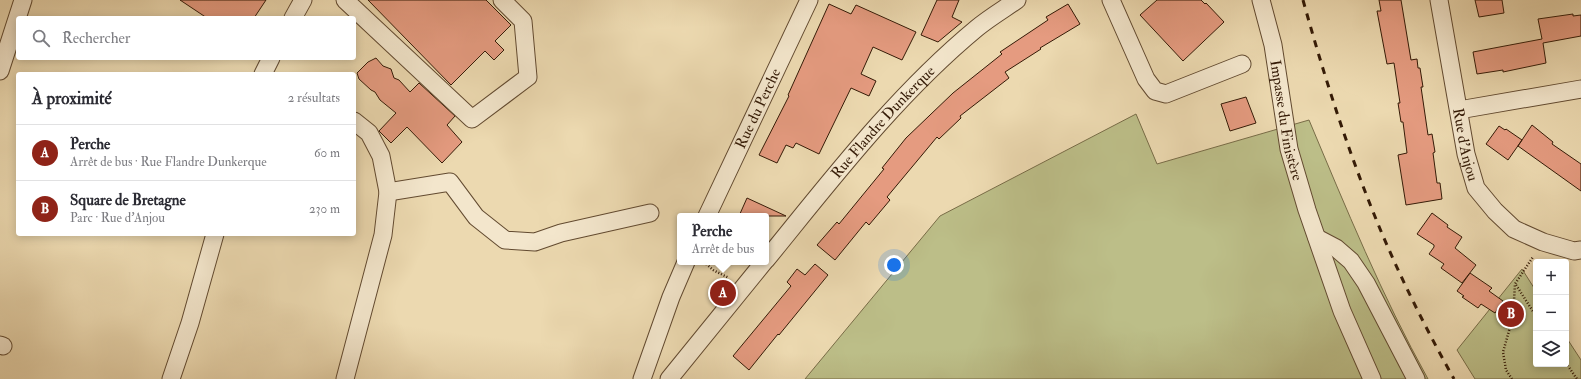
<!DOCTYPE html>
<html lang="fr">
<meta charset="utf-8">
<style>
body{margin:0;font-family:"IM FELL Double Pica",serif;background:#f7f7f7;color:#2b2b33}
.controls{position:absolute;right:12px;bottom:12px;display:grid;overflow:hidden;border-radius:4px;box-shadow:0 2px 10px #0003}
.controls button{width:36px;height:36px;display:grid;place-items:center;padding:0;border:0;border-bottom:1px solid #e1e1e2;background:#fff;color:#2b2b33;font:20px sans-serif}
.you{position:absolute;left:894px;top:265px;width:14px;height:14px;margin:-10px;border:3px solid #fff;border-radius:50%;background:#1a73e8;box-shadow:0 0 0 6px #1a73e833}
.badge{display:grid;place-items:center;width:26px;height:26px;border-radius:50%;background:#8f2418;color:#fff;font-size:13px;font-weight:700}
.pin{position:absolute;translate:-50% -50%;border:2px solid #fff;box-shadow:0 1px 4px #0006}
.popup{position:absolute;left:677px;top:213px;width:92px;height:52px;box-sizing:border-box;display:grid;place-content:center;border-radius:4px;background:#fff;filter:drop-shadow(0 1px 3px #0005);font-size:13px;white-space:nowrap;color:#7c7c81}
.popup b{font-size:15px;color:#2b2b33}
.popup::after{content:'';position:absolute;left:50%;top:100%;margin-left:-8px;border:8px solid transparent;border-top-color:#fff}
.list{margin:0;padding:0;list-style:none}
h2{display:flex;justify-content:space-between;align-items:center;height:52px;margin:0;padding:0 16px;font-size:17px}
h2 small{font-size:13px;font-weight:400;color:#7c7c81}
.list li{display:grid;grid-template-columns:26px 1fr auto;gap:12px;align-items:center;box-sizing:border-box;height:56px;padding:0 16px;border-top:1px solid #e1e1e2}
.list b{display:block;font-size:15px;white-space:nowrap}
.list p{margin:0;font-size:13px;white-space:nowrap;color:#7c7c81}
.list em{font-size:13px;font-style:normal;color:#7c7c81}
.icon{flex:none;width:22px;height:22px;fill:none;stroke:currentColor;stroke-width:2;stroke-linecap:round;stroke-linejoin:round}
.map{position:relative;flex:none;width:1581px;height:379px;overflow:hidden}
.search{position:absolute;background:#fff;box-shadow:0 2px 10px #0003;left:16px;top:16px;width:340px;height:44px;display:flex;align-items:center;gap:10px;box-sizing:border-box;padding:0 14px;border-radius:4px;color:#7c7c81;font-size:15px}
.panel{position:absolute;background:#fff;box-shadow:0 2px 10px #0003;left:16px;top:72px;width:340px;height:164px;border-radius:4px}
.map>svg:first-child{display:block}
.green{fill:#bcbe88;stroke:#786c47}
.building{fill:#e59b80;stroke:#341a06}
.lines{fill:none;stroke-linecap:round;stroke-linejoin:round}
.minor-casing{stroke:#624a30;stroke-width:19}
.path{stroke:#341a06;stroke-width:2.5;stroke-dasharray:1 2;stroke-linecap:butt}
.minor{stroke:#f3e6cc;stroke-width:17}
.rail{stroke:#341a06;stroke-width:3;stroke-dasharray:7 7;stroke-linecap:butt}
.labels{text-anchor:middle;stroke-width:3;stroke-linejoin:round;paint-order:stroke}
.street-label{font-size:15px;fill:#341a06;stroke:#f3e6cc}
</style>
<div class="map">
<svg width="1581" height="379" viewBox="0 0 1581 379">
<rect width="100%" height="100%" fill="#ecd9b0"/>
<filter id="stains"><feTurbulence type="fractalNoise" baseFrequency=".005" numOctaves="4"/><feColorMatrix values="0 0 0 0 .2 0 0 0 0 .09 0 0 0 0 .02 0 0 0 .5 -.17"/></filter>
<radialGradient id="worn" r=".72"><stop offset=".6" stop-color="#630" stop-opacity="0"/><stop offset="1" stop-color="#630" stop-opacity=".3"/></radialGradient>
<path class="green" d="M 1136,114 L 1157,164 L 1309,120 C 1346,208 1382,296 1428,379 L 805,379 L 940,216 Z
M 1522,269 L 1536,291 L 1536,364 L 1566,364 L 1566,337 L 1581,360 L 1581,379 L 1475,379 L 1457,350 Z"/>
<path class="building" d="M 180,0 L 266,0 L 254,18 L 207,18 Z
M 368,0 L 486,0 L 511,25 L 495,41 L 504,50 L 494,60 L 485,51 L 451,85 Z
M 937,0 L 959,0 L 952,17 L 962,22 L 938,42 L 921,35 Z
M 1157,0 L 1201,0 L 1205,4 L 1206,3 L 1224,22 L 1183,61 L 1140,15 Z
M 1379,0 L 1401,0 L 1411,60 L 1417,59 L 1418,68 L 1420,68 L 1423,87 L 1421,87 L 1428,135 L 1432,134 L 1435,152 L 1433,153 L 1437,183 L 1440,183 L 1442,199 L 1406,205 L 1398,155 L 1407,153 L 1403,122 L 1401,122 L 1398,103 L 1400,103 L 1394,63 L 1387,64 L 1377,11 L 1381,11 Z
M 1475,0 L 1502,0 L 1504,13 L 1479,17 Z
M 829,4 L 851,14 L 856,5 L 916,32 L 902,60 L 873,47 L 861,74 L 876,81 L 869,96 L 851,88 L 819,154 L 796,143 L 793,148 L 786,145 L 777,163 L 759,155 L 789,96 L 788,95 Z
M 1068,4 L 1080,24 L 1040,48 L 1041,49 L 1005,72 L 1009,78 L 960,116 L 961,118 L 939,139 L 937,137 L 887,197 L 890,200 L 869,225 L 866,222 L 835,260 L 817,245 L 837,222 L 839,224 L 884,169 L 882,168 L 906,138 L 953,93 L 1002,54 L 1000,52 L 1048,20 L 1046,17 Z
M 1573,14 L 1573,16 L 1581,15 L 1581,36 L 1543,43 L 1546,63 L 1503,72 L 1503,70 L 1477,74 L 1473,52 L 1542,39 L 1538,19 Z
M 376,58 L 383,66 L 391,69 L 394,78 L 399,80 L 410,92 L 419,83 L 455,116 L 447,125 L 462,142 L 442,163 L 407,127 L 391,143 L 379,131 L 396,113 L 380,100 L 375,92 L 371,90 L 359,79 L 357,73 L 368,62 Z
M 1246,97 L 1256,123 L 1230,131 L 1221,104 Z
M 1532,125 L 1553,142 L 1552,144 L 1581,164 L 1581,191 L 1518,146 Z
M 1499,126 L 1505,130 L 1506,129 L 1522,140 L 1508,160 L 1486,144 Z
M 747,198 L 786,216 L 739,216 Z
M 1432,213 L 1448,225 L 1447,227 L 1462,237 L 1455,248 L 1476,265 L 1462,283 L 1441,268 L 1444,264 L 1429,254 L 1434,247 L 1434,245 L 1417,234 Z
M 815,264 L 828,275 L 779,335 L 778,334 L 749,370 L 733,356 L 791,286 L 787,282 L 797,269 L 805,275 Z
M 1470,273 L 1492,288 L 1489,291 L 1503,301 L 1495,313 L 1481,304 L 1478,308 L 1462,297 L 1464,296 L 1457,291 Z"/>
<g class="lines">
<defs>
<g id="minor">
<path d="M 345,0 L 472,119 L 528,77 L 523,21 L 502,0"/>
<path d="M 1111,0 L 1146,79 L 1155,91 L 1166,94 L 1242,64"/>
<path id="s1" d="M 1261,0 L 1273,45 L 1289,149 L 1307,210 L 1342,311 L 1372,379"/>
<path id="s2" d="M 1439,0 L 1466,154 L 1476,188 L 1495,211 L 1514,229 L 1543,242 L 1574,251 L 1581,250"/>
<path d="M 293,18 L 303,0"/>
<path d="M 0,71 L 23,0"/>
<path d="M 263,74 L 271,58"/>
<path d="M 1459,110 L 1581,89"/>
<path d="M 388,192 L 450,182 L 476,217 L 505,240 L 535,242 L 561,233 L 650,213"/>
<path id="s3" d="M 707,216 L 809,0"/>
<path d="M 1317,238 L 1336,248 L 1351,261 L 1366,283 L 1416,379"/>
<path id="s4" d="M 766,260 C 832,179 896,95 977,28 C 989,18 1004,9 1017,0"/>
<path d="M 0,345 L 3,346"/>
<path d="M 171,379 L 190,323 L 215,234"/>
<path d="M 345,379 L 383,235 L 388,192 L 381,156 L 369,133 L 354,121"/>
<path d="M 642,379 L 671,297 L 686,262"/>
<path d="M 669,379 L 764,262"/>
</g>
</defs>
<use href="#minor" class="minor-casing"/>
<path class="path" d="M 704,262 L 713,270 L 729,278
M 1516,285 L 1536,316
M 1566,363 L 1577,379
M 1512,379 L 1506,370 L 1503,352 L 1513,317 L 1515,284 L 1533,257"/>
<use href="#minor" class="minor"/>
<path class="rail" d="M 1303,0 C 1324,76 1348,151 1378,224 C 1400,277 1426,329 1454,379"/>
</g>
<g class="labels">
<g class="street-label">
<text dy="5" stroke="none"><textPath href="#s3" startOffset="119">Rue du Perche</textPath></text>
<text dy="5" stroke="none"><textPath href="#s1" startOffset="123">Impasse du Finistère</textPath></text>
<text dy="5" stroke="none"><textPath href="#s4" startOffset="181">Rue Flandre Dunkerque</textPath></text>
<text dy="5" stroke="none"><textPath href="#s2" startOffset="147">Rue d'Anjou</textPath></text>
</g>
</g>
<rect width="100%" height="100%" filter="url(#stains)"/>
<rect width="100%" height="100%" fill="url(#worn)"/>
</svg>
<div class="controls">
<button>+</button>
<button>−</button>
<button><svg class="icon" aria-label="layers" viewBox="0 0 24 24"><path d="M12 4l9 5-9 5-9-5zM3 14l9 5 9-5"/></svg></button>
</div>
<div class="you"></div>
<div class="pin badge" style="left:723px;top:293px">A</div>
<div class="popup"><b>Perche</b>Arrêt de bus</div>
<div class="pin badge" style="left:1511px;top:314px">B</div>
<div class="search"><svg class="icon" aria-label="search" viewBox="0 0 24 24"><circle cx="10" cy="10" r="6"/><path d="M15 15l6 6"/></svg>Rechercher</div>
<section class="panel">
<h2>À proximité<small>2 résultats</small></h2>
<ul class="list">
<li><span class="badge">A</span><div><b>Perche</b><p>Arrêt de bus · Rue Flandre Dunkerque</p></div><em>60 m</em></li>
<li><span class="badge">B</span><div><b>Square de Bretagne</b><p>Parc · Rue d'Anjou</p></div><em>230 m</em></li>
</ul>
</section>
</div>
